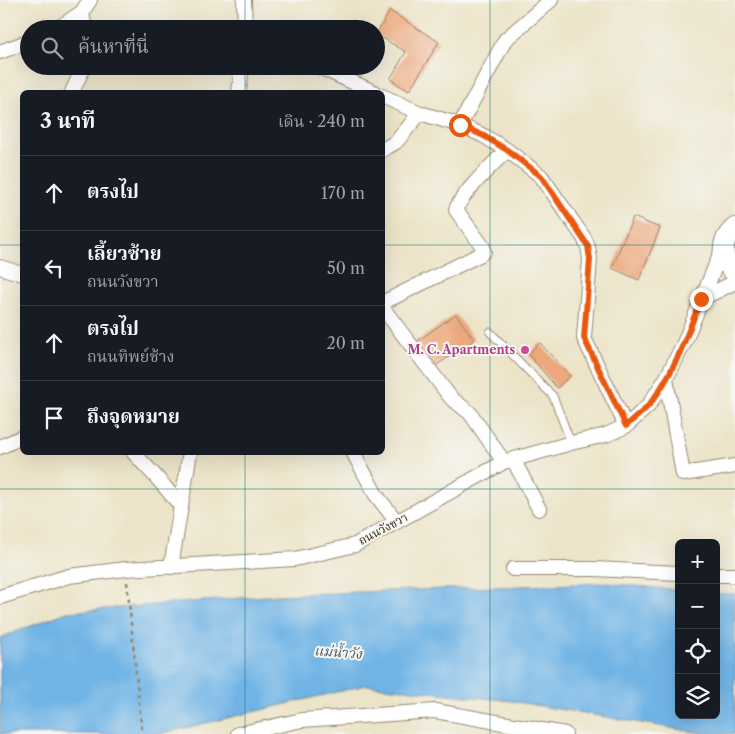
<!DOCTYPE html>
<html lang="th">
<meta charset="utf-8">
<style>
body{margin:0;font-family:"Libre Caslon Text","Noto Serif Thai",serif;background:#242831;color:#f1f3f6}
.controls{position:absolute;right:15px;bottom:15px;display:grid;overflow:hidden;border-radius:8px;box-shadow:0 5px 20px #0002}
.controls button{width:45px;height:45px;display:grid;place-items:center;padding:0;border:0;border-bottom:1px solid #363941;background:#171b24;color:#f1f3f6;font:25px sans-serif}
.stop{position:absolute;width:15px;height:15px;margin:-11px;border:4px solid #ea580c;border-radius:50%;background:#fff}
.stop.end{background:#ea580c;border-color:#fff;box-shadow:0 1px 5px #0008}
.list{margin:0;padding:0;list-style:none}
h2{display:flex;justify-content:space-between;align-items:center;height:65px;margin:0;padding:0 20px;font-size:21px}
h2 small{font-size:16px;font-weight:400;color:#9ea1a6}
.list li{display:grid;grid-template-columns:32px 1fr auto;gap:15px;align-items:center;box-sizing:border-box;height:75px;padding:0 20px;border-top:1px solid #363941}
.list b{display:block;font-size:19px;white-space:nowrap}
.list p{margin:0;font-size:16px;white-space:nowrap;color:#9ea1a6}
.list em{font-size:16px;font-style:normal;color:#9ea1a6}
.icon{flex:none;width:28px;height:28px;fill:none;stroke:currentColor;stroke-width:2;stroke-linecap:round;stroke-linejoin:round}
.map{position:relative;flex:none;width:735px;height:734px;overflow:hidden}
.search{position:absolute;background:#171b24;box-shadow:0 5px 20px #0002;left:20px;top:20px;width:365px;height:55px;display:flex;align-items:center;gap:12px;box-sizing:border-box;padding:0 18px;border-radius:28px;color:#9ea1a6;font-size:19px}
.panel{position:absolute;background:#171b24;box-shadow:0 5px 20px #0002;left:20px;top:90px;width:365px;height:365px;border-radius:8px}
.map>svg:first-child{display:block}
.water{fill:#6fb4e5;stroke:#556f82}
.building{fill:#eda77b}
.lines{fill:none;stroke-linecap:round;stroke-linejoin:round}
.lane-casing{stroke:#948773;stroke-width:9}
.street-casing{stroke:#948773;stroke-width:16}
.secondary-casing{stroke:#948773;stroke-width:22}
.path{stroke:#948773;stroke-width:2.5;stroke-dasharray:4 4;stroke-linecap:butt}
.lane{stroke:#fff;stroke-width:7}
.street{stroke:#fff;stroke-width:14}
.secondary{stroke:#fff;stroke-width:20}
.route{stroke:#ea580c;stroke-width:6}
.grid{fill:none;stroke:#0f766e;stroke-width:1;stroke-opacity:0.55}
.hotel-dot{fill:#d1479c;stroke:#f6f6f2;stroke-width:2}
.labels{text-anchor:middle;stroke-width:4;stroke-linejoin:round;paint-order:stroke}
.hotel-label{font-size:12px;font-weight:bold;fill:#b23c85;stroke:#f6f6f2;text-anchor:end}
.street-label{font-size:12px;fill:#3b2a1e;stroke:#f6f6f2}
.water-label{font-size:14px;font-style:italic;fill:#4d5a64;stroke:#f6f6f2}
</style>
<div class="map">
<svg width="735" height="734" viewBox="0 0 735 734">
<rect width="100%" height="100%" fill="#f6f6f2"/>
<filter id="ink" filterUnits="userSpaceOnUse"><feTurbulence type="fractalNoise" baseFrequency=".02" numOctaves="2"/><feDisplacementMap in="SourceGraphic" scale="10" xChannelSelector="R" yChannelSelector="G"/><feConvolveMatrix kernelMatrix="1 2 1 2 8 2 1 2 1" color-interpolation-filters="sRGB"/></filter>
<filter id="wash" filterUnits="userSpaceOnUse"><feTurbulence type="fractalNoise" baseFrequency=".0096" numOctaves="4" result="noise"/><feDisplacementMap in="SourceGraphic" scale="20" xChannelSelector="R" yChannelSelector="G"/><feGaussianBlur stdDeviation="1.12" result="paint"/><feColorMatrix in="noise" values="0 0 0 0 0 0 0 0 0 0 0 0 0 0 0 0 0 1.4 0 .05"/><feComposite in="paint" operator="in"/></filter>
<g filter="url(#wash)">
<rect width="100%" height="100%" fill="#ece4c8"/>
<path class="water" d="M 605,583 L 679,590 L 679,715 L 716,715 L 716,593 L 735,594 L 735,734 L 707,734 L 511,701 L 366,685 L 160,734 L 0,734 L 0,638 L 67,612 L 278,595 Z"/>
<g id="blocks">
<path class="building" d="M 390,11 L 439,42 L 409,91 L 390,79 L 406,52 L 376,34 Z
M 633,217 L 660,228 L 639,280 L 612,268 Z
M 456,314 L 474,340 L 434,367 L 416,342 Z
M 540,343 L 570,376 L 557,388 L 528,354 Z"/>
</g>
</g>
<g filter="url(#ink)">
<use href="#blocks" fill-opacity="0" stroke="#948773" stroke-width="1"/>
<g class="lines">
<defs>
<path id="lane" d="M 490,332 L 553,396 L 571,443"/>
<path id="street" d="M 244,0 L 245,29
M 82,12 L 85,29
M 57,29 L 82,12 L 90,0
M 0,52 L 29,41
M 317,66 L 374,92
M 72,92 L 84,66
M 239,92 L 242,66
M 382,96 L 420,113 L 460,125 L 484,136 L 507,150 L 541,176 L 546,183 L 584,238 L 588,247 L 590,259 L 584,338 L 626,426
M 460,125 L 505,40 L 551,0
M 382,150 L 396,142 L 420,113
M 0,267 L 22,274
M 701,299 L 735,282
M 666,379 L 683,474 L 735,466
M 0,447 L 22,437
M 133,452 L 158,479 L 181,506
M 353,452 L 376,495 L 397,522
M 513,459 L 539,509
M 504,462 L 470,413 L 451,398 L 385,311 L 383,305 L 386,301 L 481,254 L 484,251 L 483,247 L 456,210 C 459,196 495,162 507,150
M 171,567 L 190,452
M 513,569 L 594,569 L 679,573
M 716,575 L 735,575
M 0,597 L 69,576 L 126,569 L 295,559 L 355,545 L 504,462 L 571,443 L 606,435 L 626,426 L 648,406 L 666,379 L 684,343 L 723,247
M 238,734 L 302,720 L 435,711 L 565,734"/>
<path id="secondary" d="M 735,228 C 719,242 721,259 735,273"/>
</defs>
<use href="#lane" class="lane-casing"/>
<use href="#street" class="street-casing"/>
<use href="#secondary" class="secondary-casing"/>
<path class="path" d="M 127,582 L 142,734"/>
<use href="#lane" class="lane"/>
<use href="#street" class="street"/>
<use href="#secondary" class="secondary"/>
</g>
</g>
<g class="lines" filter="url(#ink)">
<path class="route" d="M 460,125 L 484,136 L 507,150 L 541,176 L 588,246 L 590,259 L 584,338 L 626,426 C 633,419 642,413 649,405 C 674,374 687,335 701,299"/>
</g>
<path class="grid" d="M 245,0 L 245,29M 490,0 L 490,734M 245,66 L 245,92M 0,245 L 22,245M 382,245 L 735,245M 245,452 L 245,734M 0,489 L 735,489"/>
<circle class="hotel-dot" cx="525" cy="350" r="5"/>
<g class="labels">
<g class="hotel-label">
<text x="515" y="354">M. C. Apartments</text>
</g>
<g class="street-label">
<text transform="translate(383 529) rotate(-28)" y="4">ถนนวังขวา</text>
</g>
<g class="water-label">
<text transform="translate(338 652) rotate(4)" y="5">แม่น้ำวัง</text>
</g>
</g>
</svg>
<div class="controls">
<button>+</button>
<button>−</button>
<button><svg class="icon" aria-label="locate" viewBox="0 0 24 24"><circle cx="12" cy="12" r="6"/><path d="M12 2v4M12 18v4M2 12h4M18 12h4"/></svg></button>
<button><svg class="icon" aria-label="layers" viewBox="0 0 24 24"><path d="M12 4l9 5-9 5-9-5zM3 14l9 5 9-5"/></svg></button>
</div>
<div class="stop" style="left:460px;top:125px"></div>
<div class="stop end" style="left:701px;top:299px"></div>
<div class="search"><svg class="icon" aria-label="search" viewBox="0 0 24 24"><circle cx="10" cy="10" r="6"/><path d="M15 15l6 6"/></svg>ค้นหาที่นี่</div>
<section class="panel">
<h2>3 นาที<small>เดิน · 240 m</small></h2>
<ul class="list">
<li><svg class="icon" aria-label="ahead" viewBox="0 0 24 24"><path d="M12 20V5M6 11l6-6 6 6"/></svg><div><b>ตรงไป</b></div><em>170 m</em></li>
<li><svg class="icon" aria-label="left" viewBox="0 0 24 24"><path d="M17 20v-9H6M10 6l-5 5 5 5"/></svg><div><b>เลี้ยวซ้าย</b><p>ถนนวังขวา</p></div><em>50 m</em></li>
<li><svg class="icon" aria-label="ahead" viewBox="0 0 24 24"><path d="M12 20V5M6 11l6-6 6 6"/></svg><div><b>ตรงไป</b><p>ถนนทิพย์ช้าง</p></div><em>20 m</em></li>
<li><svg class="icon" aria-label="arrive" viewBox="0 0 24 24"><path d="M6 21V4h12l-3 4 3 4H6"/></svg><div><b>ถึงจุดหมาย</b></div></li>
</ul>
</section>
</div>
